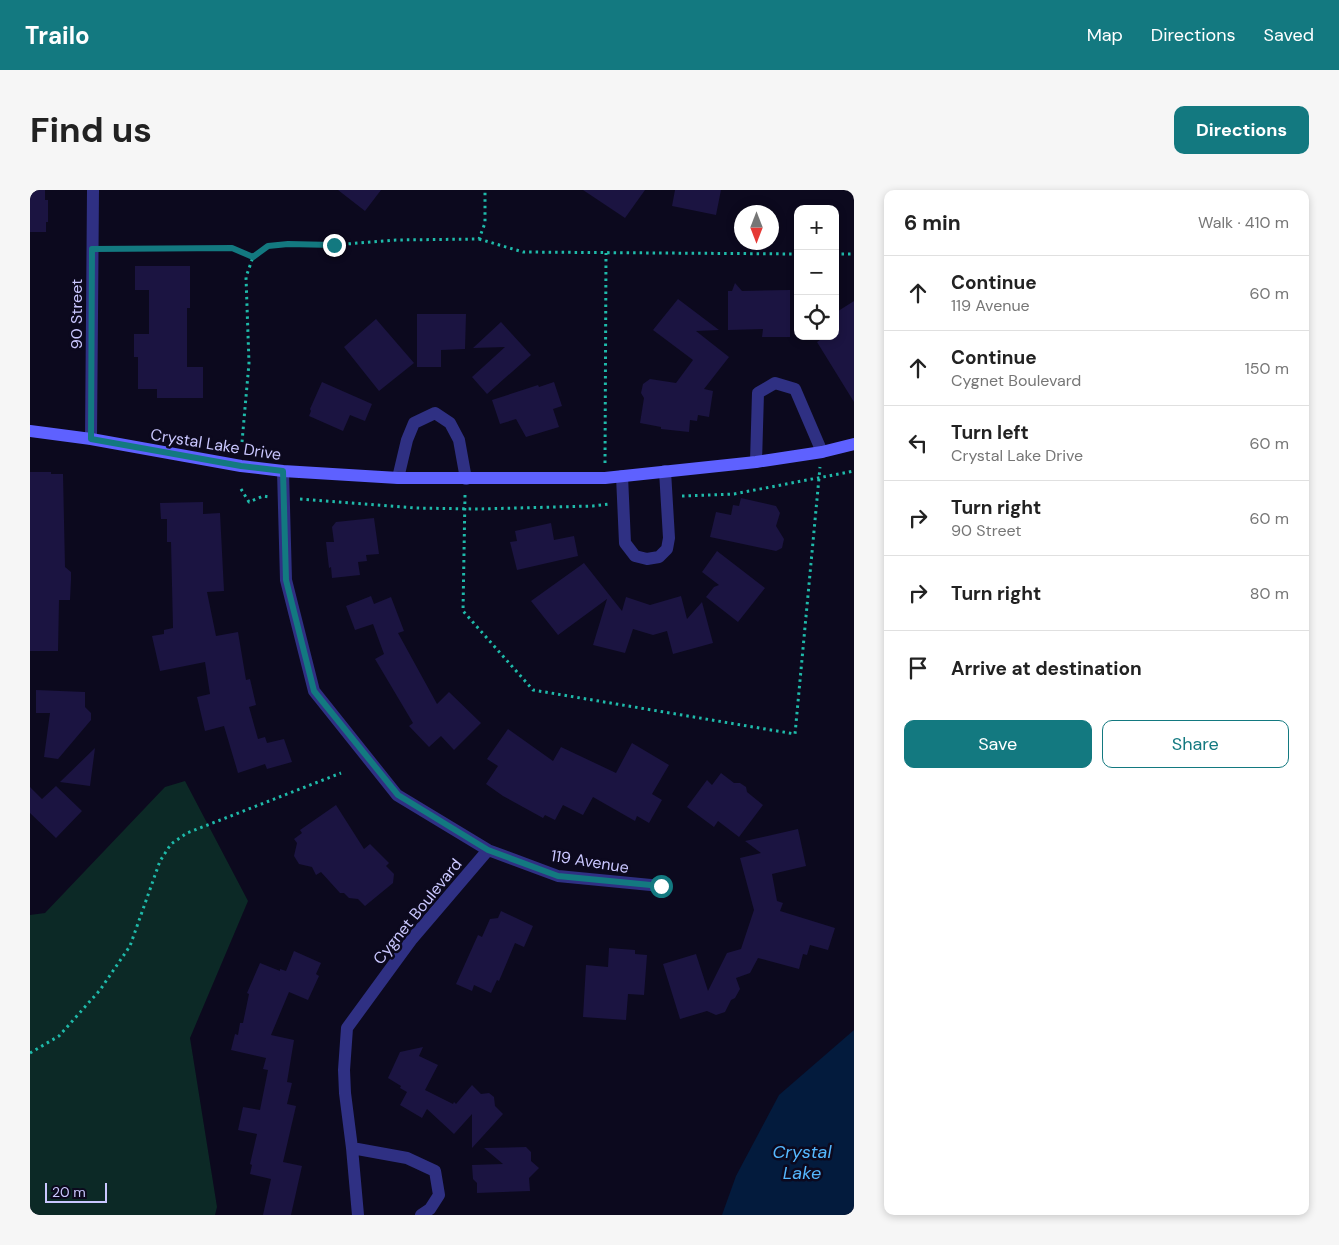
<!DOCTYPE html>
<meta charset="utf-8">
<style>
body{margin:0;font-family:"DM Sans",sans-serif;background:#f6f6f6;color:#222}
.controls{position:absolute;right:15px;top:15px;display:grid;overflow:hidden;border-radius:10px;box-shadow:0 2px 8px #0003}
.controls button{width:45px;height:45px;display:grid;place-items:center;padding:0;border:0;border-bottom:1px solid #e0e0e0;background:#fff;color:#222;font:25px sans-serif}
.compass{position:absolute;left:704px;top:15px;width:45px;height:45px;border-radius:50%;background:#fff;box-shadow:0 2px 8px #0003;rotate:180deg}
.scale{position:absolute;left:15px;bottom:12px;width:62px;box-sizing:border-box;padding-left:5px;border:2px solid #cac7ff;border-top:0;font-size:14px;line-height:18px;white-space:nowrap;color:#cac7ff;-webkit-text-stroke:4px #0c091e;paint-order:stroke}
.stop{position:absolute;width:15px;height:15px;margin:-11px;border:4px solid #137980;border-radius:50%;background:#fff}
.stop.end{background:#137980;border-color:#fff;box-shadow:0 1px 5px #0008}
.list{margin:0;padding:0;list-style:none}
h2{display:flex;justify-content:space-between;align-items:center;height:65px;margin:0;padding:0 20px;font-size:21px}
h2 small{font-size:16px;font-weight:400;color:#767676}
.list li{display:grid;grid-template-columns:32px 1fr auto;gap:15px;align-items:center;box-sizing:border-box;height:75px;padding:0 20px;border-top:1px solid #e0e0e0}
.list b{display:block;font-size:19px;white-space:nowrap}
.list p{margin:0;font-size:16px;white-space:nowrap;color:#767676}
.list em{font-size:16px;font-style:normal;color:#767676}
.actions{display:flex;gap:10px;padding:15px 20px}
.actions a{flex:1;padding:11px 0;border:1px solid #137980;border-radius:10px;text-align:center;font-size:18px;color:#137980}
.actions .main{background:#137980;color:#fff}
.icon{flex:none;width:28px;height:28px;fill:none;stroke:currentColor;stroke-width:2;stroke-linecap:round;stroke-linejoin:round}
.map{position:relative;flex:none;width:824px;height:1025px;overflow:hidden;border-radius:10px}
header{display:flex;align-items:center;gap:30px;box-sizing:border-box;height:70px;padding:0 25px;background:#137980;color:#fff}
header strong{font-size:24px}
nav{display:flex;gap:28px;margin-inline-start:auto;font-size:18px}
.intro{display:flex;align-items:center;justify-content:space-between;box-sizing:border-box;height:120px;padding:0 30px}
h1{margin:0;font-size:35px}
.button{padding:12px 22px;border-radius:10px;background:#137980;color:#fff;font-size:18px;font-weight:700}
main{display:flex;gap:30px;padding:0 30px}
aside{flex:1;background:#fff;border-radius:10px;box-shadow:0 2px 8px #0003}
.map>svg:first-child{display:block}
.green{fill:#0c2926}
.water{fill:#031b3d}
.building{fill:#1b1441}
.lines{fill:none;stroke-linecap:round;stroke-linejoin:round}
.path{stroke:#1fbaaa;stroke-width:3;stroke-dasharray:2.5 4;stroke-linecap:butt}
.street{stroke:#2f3083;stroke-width:12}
.secondary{stroke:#5e61ff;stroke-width:12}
.route{stroke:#137980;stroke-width:6}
.labels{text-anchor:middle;stroke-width:5;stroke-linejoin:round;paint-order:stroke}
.street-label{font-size:16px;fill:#cac7ff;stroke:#0c091e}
.water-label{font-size:18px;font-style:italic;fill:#55b8ff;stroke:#0c091e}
</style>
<header>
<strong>Trailo</strong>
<nav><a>Map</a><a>Directions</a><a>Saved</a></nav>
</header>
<div class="intro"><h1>Find us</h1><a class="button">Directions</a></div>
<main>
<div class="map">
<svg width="824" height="1025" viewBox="0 0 824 1025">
<rect width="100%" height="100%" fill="#0c091e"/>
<path class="green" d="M 155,591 L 218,711 L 160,848 L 187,1017 L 185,1025 L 0,1025 L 0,725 L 15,723 L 135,597 Z"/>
<path class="water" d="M 824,840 L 824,1025 L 692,1025 L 706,986 L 749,905 Z"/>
<path class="building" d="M 0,0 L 15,0 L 15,10 L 18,10 L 18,32 L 16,32 L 16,42 L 0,42 Z
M 308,0 L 351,0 L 335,21 Z
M 553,0 L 615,0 L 595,28 Z
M 645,0 L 691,0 L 686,25 L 642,16 Z
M 105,76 L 160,76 L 160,118 L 157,118 L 157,177 L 173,177 L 173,208 L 127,208 L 127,199 L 108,199 L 108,167 L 104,167 L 104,144 L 119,144 L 119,100 L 105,100 Z
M 705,93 L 712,101 L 760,100 L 760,147 L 732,147 L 733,139 L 698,140 L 698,101 L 702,101 Z
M 648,109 L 689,140 L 666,141 L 699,167 L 674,199 L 683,201 L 679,227 L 668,225 L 667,231 L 660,230 L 659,242 L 631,239 L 631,237 L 610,233 L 614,208 L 611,203 L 613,194 L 620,189 L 646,193 L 663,170 L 623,140 Z
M 824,111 L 824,212 L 787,152 L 796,146 L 805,146 L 805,123 Z
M 387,124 L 436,124 L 435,159 L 411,160 L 411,177 L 387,177 Z
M 346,129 L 384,173 L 349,201 L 314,157 Z
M 471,132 L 501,165 L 457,204 L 442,187 L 475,157 L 443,158 Z
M 292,192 L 342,214 L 335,231 L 320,225 L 313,241 L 279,226 L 281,221 L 280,219 Z
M 524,192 L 532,216 L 523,219 L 529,237 L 496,247 L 486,229 L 470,234 L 462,210 L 508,195 L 509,197 Z
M 0,282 L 21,282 L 21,284 L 33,284 L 35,377 L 41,382 L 41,390 L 40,410 L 29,410 L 28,461 L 0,461 Z
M 711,308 L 746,316 L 750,323 L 746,336 L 754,349 L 752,358 L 746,361 L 680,347 L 686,322 L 701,325 L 703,315 L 709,316 Z
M 173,312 L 173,324 L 190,323 L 194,401 L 177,402 L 186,446 L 208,442 L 216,490 L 220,489 L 226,515 L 219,517 L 228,549 L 235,547 L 237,553 L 254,549 L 262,572 L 237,579 L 235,574 L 208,583 L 194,536 L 175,541 L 167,507 L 180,504 L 175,472 L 130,481 L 122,446 L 134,444 L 134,440 L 143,438 L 141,352 L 137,352 L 137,329 L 131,329 L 130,313 Z
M 344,328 L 349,364 L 336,365 L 337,371 L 328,372 L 330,385 L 302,388 L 301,377 L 299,378 L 296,352 L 304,352 L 302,337 L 306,332 Z
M 521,333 L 524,350 L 544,346 L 548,366 L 487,380 L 480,352 L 487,351 L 485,341 Z
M 687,361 L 735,398 L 708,432 L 676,407 L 684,397 L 689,395 L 672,382 Z
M 554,373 L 592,421 L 596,407 L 620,415 L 651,406 L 657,429 L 672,412 L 683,453 L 643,464 L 637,441 L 623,445 L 603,439 L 595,463 L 563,455 L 577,409 L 528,445 L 501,411 Z
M 341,406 L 344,414 L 361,407 L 374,441 L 368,443 L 407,514 L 419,502 L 451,533 L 424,560 L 411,546 L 399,557 L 379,536 L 383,533 L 345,469 L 354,464 L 343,434 L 325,440 L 316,416 Z
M 6,500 L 55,502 L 55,517 L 61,523 L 61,530 L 28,569 L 14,567 L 20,523 L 6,523 Z
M 478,539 L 523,571 L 531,557 L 586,583 L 602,553 L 639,575 L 622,604 L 632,610 L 619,633 L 607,626 L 605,631 L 563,607 L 553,625 L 533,615 L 525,630 L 515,625 L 513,628 L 473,606 L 456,594 L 468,576 L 457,569 Z
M 65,558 L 60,596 L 30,592 Z
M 691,583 L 704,593 L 710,593 L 716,597 L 717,602 L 733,615 L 709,647 L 688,631 L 684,637 L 657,617 L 677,590 L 682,595 Z
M 26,596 L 52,621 L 26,648 L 0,623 L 0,597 L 12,609 Z
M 306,615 L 334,659 L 340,654 L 359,673 L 356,676 L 364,684 L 363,693 L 335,716 L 328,709 L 319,708 L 314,703 L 310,703 L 291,682 L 286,685 L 282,677 L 269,674 L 264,666 L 267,653 L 264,649 L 272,643 L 270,640 Z
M 768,639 L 776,676 L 742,684 L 747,711 L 753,713 L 750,721 L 805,738 L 798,760 L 780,755 L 777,765 L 773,764 L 769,779 L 728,768 L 720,783 L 706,788 L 710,799 L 705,808 L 701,810 L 695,822 L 686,825 L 677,821 L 650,829 L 633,774 L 666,764 L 678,801 L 697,763 L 711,759 L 724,720 L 710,668 L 731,663 L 715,651 Z
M 471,721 L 503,736 L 494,757 L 485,753 L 469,791 L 467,790 L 461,803 L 444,795 L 442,801 L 426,794 L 448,745 L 452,747 L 460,729 L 468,728 Z
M 579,758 L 605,760 L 605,764 L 617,765 L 614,805 L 598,804 L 596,830 L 553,827 L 556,775 L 578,777 Z
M 264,761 L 291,773 L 286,784 L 289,786 L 278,810 L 259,802 L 241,845 L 264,850 L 257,892 L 262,893 L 257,914 L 266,916 L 253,972 L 272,976 L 261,1025 L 233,1025 L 241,989 L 220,984 L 222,975 L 220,974 L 227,944 L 208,940 L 213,917 L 230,920 L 238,880 L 233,879 L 236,868 L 201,860 L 205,844 L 208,845 L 210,833 L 213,833 L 219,804 L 217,803 L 230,773 L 250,781 L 250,779 L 256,781 Z
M 393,857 L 389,866 L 408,875 L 395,900 L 423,914 L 424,912 L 426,914 L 442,895 L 451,904 L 459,903 L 464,907 L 465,916 L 473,924 L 442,958 L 442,924 L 424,944 L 397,919 L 392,928 L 370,915 L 377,902 L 370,898 L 371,896 L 358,888 L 370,862 Z
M 496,957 L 501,962 L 501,971 L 509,978 L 499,988 L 500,1001 L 447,1003 L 447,993 L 443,989 L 442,975 L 473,974 L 454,958 Z"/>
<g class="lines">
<path class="path" d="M 449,49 L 493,62 L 768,64
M 78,59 L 202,58 L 223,67
M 805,64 L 824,64
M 212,252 L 219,173 L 216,87 L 223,67 L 237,56 L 258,54 L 304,55 L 366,50 L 449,49 L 455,33 L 455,0
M 575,273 L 576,63
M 211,299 L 219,312 L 233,306 L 239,307
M 435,305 L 433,421 L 503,500 L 765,544 L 790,277
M 652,306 L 704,304 L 824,281
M 270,309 L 385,318 L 448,319 L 563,316 L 579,314
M 0,863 L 29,846 L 70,800 L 100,756 L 130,671 L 141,654 L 157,643 L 311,583"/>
<path class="street" d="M 61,249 L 63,0
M 726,272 L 728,203 L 745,193 L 765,199 L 792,262
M 253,281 L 256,390 L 284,501 L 367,605 L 458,660 L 528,686 L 631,696
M 592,286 L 595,353 L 605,366 L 617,369 L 629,367 L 637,359 L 639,348 L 635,281
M 368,288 L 377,250 L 384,233 L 405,223 L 420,233 L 429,250 L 436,289
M 322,958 L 377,968 L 405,981 L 409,1005 L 400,1019 L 391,1025
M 328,1025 L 322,958 L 315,903 L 314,880 L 317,838 L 382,749 L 458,660"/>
<path class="secondary" d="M 0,241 L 61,249 L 211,276 L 253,281 L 368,288 L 575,288 L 726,272 L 792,262 L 824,254"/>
</g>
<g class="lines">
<path class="route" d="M 304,55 L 258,54 L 238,56 L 223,67 L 202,58 L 62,59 L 61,249 L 211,276 L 253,281 L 256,390 L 284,501 L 368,605 L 458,660 L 528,686 L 631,696"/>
</g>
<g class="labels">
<g class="street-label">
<text transform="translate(46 124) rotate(-90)" y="6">90 Street</text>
<text transform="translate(186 254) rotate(9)" y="6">Crystal Lake Drive</text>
<text transform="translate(560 671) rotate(9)" y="6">119 Avenue</text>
<text transform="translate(387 721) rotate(-51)" y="6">Cygnet Boulevard</text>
</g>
<g class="water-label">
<text x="772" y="968">Crystal<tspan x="772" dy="21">Lake</tspan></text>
</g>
</g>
</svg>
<div class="controls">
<button>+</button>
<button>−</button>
<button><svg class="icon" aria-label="locate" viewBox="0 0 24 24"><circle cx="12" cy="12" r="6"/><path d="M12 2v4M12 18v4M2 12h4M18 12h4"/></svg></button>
</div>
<svg class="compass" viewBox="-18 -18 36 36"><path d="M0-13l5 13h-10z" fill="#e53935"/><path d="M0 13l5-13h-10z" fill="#767676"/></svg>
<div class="scale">20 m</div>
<div class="stop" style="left:631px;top:696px"></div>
<div class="stop end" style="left:304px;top:55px"></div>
</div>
<aside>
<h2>6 min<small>Walk · 410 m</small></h2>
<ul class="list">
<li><svg class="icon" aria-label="ahead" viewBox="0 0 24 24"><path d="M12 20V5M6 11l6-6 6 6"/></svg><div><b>Continue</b><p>119 Avenue</p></div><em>60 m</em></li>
<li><svg class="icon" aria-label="ahead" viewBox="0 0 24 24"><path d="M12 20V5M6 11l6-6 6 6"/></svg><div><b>Continue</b><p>Cygnet Boulevard</p></div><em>150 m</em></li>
<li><svg class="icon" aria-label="left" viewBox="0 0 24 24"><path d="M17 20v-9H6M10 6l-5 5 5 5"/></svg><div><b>Turn left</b><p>Crystal Lake Drive</p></div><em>60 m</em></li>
<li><svg class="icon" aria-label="right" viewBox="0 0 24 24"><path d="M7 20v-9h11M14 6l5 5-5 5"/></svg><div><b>Turn right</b><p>90 Street</p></div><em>60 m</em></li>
<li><svg class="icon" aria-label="right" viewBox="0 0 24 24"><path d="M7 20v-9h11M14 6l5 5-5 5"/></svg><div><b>Turn right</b></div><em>80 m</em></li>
<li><svg class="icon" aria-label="arrive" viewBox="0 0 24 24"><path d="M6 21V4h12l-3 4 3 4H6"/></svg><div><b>Arrive at destination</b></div></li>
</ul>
<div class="actions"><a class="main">Save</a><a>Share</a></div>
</aside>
</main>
